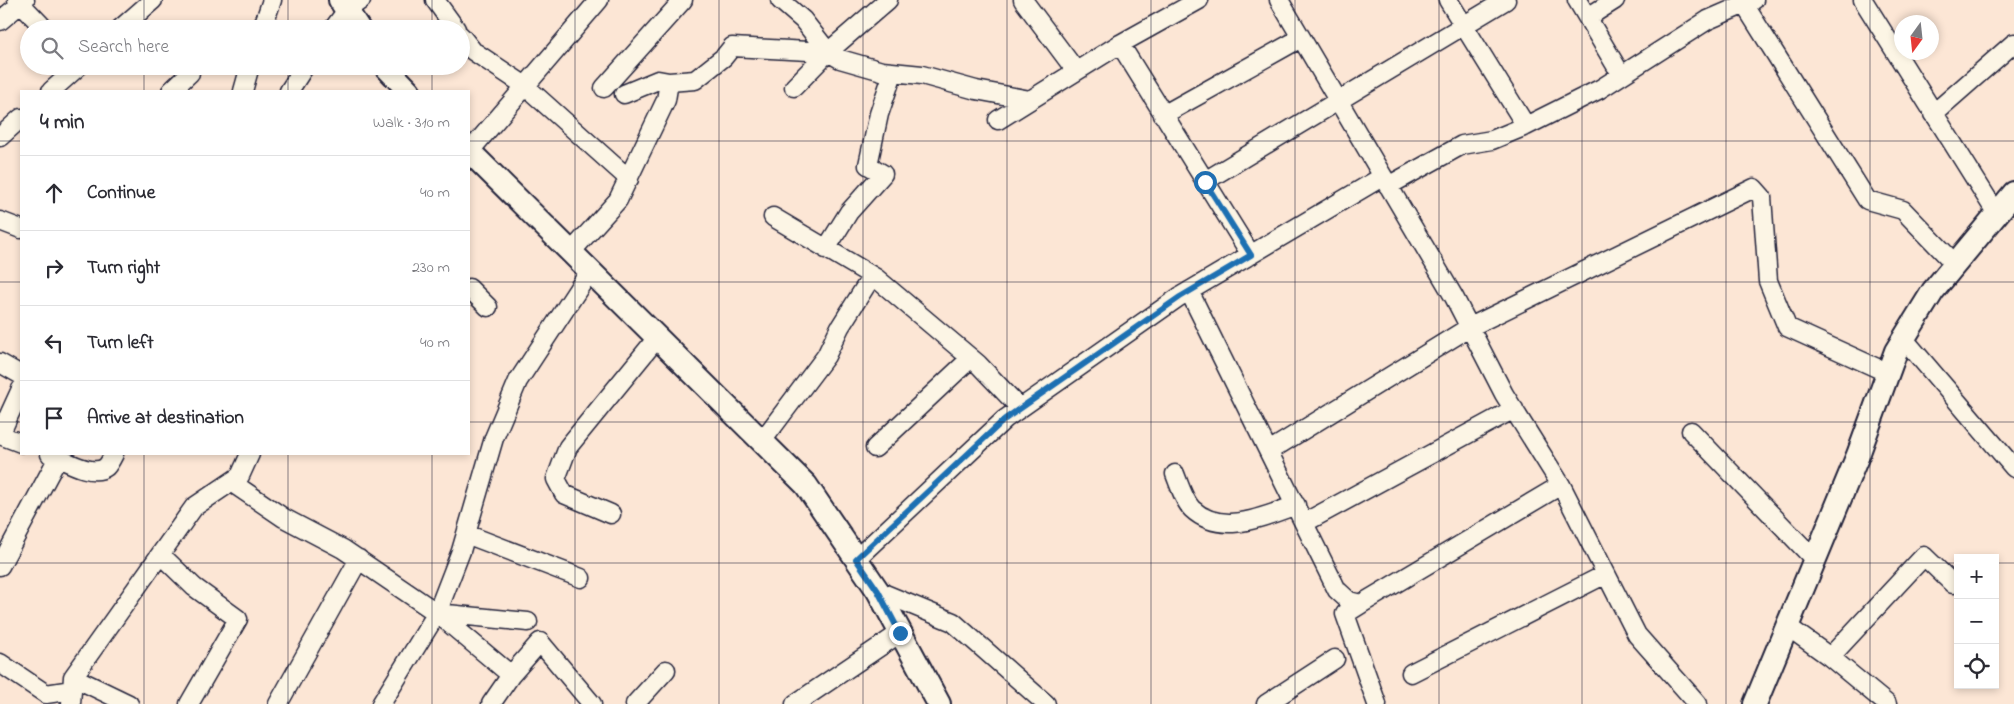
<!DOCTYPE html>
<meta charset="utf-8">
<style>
body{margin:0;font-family:"Indie Flower",sans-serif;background:#f2f2f3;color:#2b2b33}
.controls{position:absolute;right:15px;bottom:15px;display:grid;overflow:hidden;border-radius:0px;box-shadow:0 2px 8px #0003}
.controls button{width:45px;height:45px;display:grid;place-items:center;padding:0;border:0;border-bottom:1px solid #e1e1e2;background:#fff;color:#2b2b33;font:25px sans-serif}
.compass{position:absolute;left:1894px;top:15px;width:45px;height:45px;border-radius:50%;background:#fff;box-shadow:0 2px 8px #0003;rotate:195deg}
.stop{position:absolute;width:15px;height:15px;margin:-11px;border:4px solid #1f6fb2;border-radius:50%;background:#fff}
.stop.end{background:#1f6fb2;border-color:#fff;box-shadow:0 1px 5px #0008}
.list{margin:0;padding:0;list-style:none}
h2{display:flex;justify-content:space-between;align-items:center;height:65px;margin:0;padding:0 20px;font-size:21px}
h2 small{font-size:16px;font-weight:400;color:#7c7c81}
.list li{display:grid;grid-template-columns:32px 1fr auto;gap:15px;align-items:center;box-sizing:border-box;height:75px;padding:0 20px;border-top:1px solid #e1e1e2}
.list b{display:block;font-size:19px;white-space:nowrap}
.list em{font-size:16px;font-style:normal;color:#7c7c81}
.icon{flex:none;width:28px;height:28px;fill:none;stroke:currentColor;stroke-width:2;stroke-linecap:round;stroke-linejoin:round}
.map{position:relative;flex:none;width:2014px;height:704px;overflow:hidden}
.search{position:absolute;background:#fff;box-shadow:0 2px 8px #0003;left:20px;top:20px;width:450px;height:55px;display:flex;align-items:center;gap:12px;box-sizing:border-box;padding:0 18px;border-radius:28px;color:#7c7c81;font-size:19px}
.panel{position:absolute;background:#fff;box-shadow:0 2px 8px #0003;left:20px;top:90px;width:450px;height:365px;border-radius:0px}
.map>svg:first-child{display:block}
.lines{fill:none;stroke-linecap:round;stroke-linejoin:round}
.minor-casing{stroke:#22223b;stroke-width:21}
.tertiary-casing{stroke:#22223b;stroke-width:26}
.minor{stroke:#fcf5e5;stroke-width:18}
.tertiary{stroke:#fcf5e5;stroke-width:22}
.route{stroke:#1f6fb2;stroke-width:6}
.grid{fill:none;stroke:#22223b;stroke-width:1;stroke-opacity:0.55}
</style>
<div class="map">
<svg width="2014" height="704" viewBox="0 0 2014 704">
<rect width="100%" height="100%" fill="#fce6d5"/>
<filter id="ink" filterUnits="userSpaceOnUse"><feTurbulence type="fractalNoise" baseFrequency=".02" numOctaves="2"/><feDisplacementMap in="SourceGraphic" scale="10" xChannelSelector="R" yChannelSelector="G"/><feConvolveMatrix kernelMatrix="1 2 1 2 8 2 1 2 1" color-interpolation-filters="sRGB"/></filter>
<g filter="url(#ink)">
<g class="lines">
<defs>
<path id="minor" d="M 17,0 L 45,29
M 435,0 L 456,29
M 780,0 L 803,20 L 828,52 L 840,59 L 882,71 L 922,75 L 976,90 L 1030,100
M 1023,0 L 1076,71
M 1279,0 L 1454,297 L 1504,394 L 1561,485 L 1637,635 L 1698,704
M 1448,0 L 1526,126
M 1577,0 L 1616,66
M 1747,0 L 1744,4 L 1867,200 L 1903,210 L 1955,264
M 1863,0 L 1997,214
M 1588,17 L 1615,0
M 0,21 L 25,0
M 120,29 L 153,0
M 262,29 L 272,0
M 333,29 L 347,10 L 361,0
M 461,36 L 473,51 L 524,85 L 629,179
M 1120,44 L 1251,255
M 794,87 L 828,52 L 888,0
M 604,88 L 683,0
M 51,91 L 79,66
M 171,91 L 190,73
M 243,91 L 250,66
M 289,91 L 305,66
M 624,94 L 658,80 L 669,82 L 695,80 L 724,57 L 732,47 L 828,52
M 1933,114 L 2014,43
M 1163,115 L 1301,38
M 998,120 L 1120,44 L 1199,0
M 0,137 L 21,118
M 469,152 L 599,0
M 1205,181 L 1506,0
M 1388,186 L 1462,145 L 1492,140 L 1526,126 L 1600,89 L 1708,20 L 1754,0
M 773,217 L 876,278 L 978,364 L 1020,408
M 0,221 L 21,229
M 826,249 L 849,212 L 883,174 L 868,165 L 879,114 L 893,73
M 571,252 L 618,200 L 666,100 L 669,82
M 469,288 L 488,307
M 1189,291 L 1337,590 L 1349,601 L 1361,604 L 1561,485
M 1904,339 L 2014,468
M 0,363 L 21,375
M 1691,431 L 1815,560
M 0,435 L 21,389
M 0,435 L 21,443
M 762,441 L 826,356 L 840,327 L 872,276
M 875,448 L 971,358
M 1269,451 L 1470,327 L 1754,188 L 1762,197 L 1768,281 L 1787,327 L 1888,373
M 50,454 C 63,459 92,478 106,467 C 109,464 112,458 114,454
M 1175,474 C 1179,484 1184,501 1192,509 C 1222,537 1265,516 1296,505
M 231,482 L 284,518 L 343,549 L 437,613 L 511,675 L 491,704
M 611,514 L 564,494 L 556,479 L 568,447 L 657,338
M 1304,523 L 1514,409
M 466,534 L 581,578
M 161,555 L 194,587 L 238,619 L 189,704
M 856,559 L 1005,419 L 1179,297 L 1382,177
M 0,566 L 60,454
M 878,591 L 953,622 L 1046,704
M 1361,604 L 1345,614 L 1377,704
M 437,613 L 528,622
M 1787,626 L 1830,657 L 1887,704
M 1830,657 L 1924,556 L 1953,584
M 0,663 L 46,694 L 72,690
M 1411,673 L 1606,574
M 511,675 L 540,642 L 592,704
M 73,677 L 129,704
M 71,704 L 73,677 L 194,507 L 240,476 L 250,454
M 278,704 L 359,559
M 381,704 L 437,613 L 461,551 L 494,438 L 518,381 L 590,271
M 635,704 L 666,670
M 795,704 L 900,633
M 1266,704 L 1335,659"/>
<path id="tertiary" d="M 340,0 L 359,29
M 385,66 L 409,91
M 469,151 L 806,485 L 878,591 L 939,704
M 1755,704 L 1858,455 L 1896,351 L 1933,291 L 2014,193"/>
</defs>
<use href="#minor" class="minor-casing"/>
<use href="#tertiary" class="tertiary-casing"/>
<use href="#minor" class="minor"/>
<use href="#tertiary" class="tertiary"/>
</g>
</g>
<g class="lines" filter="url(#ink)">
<path class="route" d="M 900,633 L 878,591 L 856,559 L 1005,419 L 1180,297 L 1251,255 L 1205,182"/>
</g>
<path class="grid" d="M 144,0 L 144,29M 288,0 L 288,29M 432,0 L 432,29M 575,0 L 575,704M 719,0 L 719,704M 863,0 L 863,704M 1007,0 L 1007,704M 1151,0 L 1151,704M 1295,0 L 1295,704M 1439,0 L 1439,704M 1582,0 L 1582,704M 1726,0 L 1726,704M 1870,0 L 1870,704M 144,66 L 144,91M 288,66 L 288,91M 432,66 L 432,91M 0,141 L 21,141M 469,141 L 2014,141M 0,282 L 21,282M 469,282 L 2014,282M 0,422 L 21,422M 469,422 L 2014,422M 144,454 L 144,704M 288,454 L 288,704M 432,454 L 432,704M 0,563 L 1958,563M 1995,563 L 2014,563"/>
</svg>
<div class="controls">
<button>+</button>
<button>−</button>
<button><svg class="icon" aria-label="locate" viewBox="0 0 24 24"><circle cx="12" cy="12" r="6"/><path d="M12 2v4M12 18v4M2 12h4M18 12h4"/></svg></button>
</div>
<svg class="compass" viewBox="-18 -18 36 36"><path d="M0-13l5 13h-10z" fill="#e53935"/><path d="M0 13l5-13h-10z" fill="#7c7c81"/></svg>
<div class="stop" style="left:1205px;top:182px"></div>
<div class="stop end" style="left:900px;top:633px"></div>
<div class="search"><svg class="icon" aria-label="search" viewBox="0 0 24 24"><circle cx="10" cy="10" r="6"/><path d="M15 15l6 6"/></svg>Search here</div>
<section class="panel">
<h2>4 min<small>Walk · 310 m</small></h2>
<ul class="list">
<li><svg class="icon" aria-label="ahead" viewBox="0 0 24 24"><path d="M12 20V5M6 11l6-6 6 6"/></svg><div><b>Continue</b></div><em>40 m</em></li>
<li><svg class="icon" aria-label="right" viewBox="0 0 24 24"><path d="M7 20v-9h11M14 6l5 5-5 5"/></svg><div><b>Turn right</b></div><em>230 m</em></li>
<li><svg class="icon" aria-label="left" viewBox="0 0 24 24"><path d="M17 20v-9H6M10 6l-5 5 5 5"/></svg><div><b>Turn left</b></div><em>40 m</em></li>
<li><svg class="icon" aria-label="arrive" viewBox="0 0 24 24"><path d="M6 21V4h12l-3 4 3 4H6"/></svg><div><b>Arrive at destination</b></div></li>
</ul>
</section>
</div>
